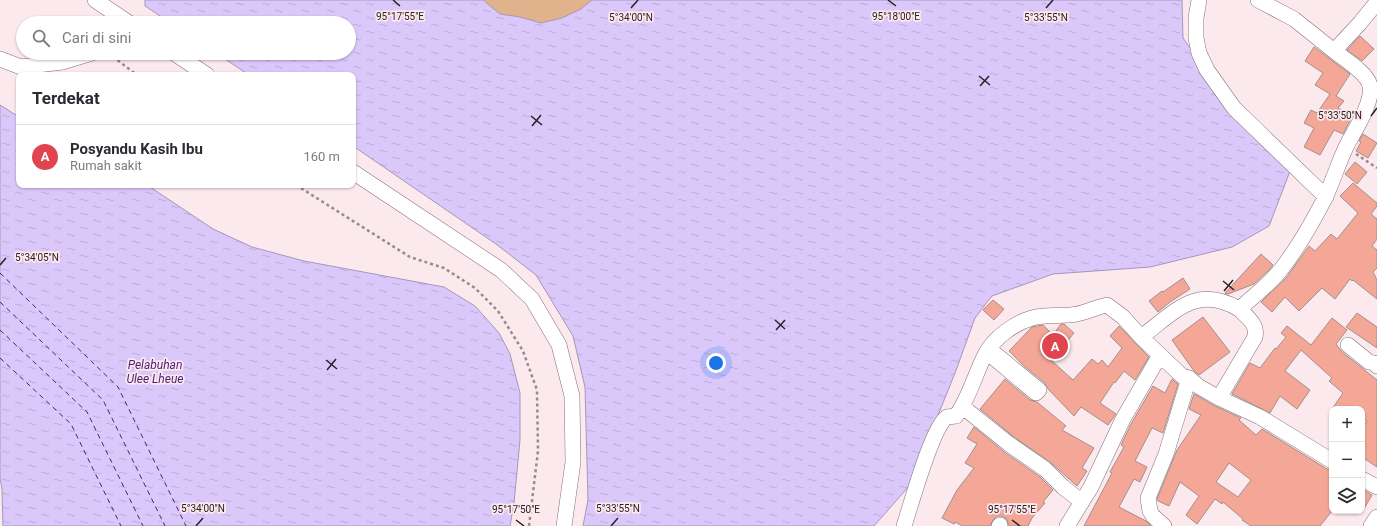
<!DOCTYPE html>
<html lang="id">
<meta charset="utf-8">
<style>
body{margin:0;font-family:Roboto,sans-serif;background:#f2f2f3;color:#2b2b33}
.controls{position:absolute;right:12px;bottom:12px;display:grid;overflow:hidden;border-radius:8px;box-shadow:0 1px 3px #0004}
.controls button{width:36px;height:36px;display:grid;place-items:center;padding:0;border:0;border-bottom:1px solid #e1e1e2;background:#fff;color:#2b2b33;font:20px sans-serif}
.you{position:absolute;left:716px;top:363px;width:14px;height:14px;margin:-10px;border:3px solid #fff;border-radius:50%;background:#1a73e8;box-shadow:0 0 0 6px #1a73e833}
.badge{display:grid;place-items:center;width:26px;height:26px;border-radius:50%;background:#2d7746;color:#fff;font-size:13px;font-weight:700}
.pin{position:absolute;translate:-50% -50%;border:2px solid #fff;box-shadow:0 1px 4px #0006}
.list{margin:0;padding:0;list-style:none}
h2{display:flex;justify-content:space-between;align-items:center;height:52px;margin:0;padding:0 16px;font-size:17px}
h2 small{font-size:13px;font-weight:400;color:#7c7c81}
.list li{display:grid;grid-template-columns:26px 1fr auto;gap:12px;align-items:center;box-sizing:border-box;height:64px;padding:0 16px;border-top:1px solid #e1e1e2}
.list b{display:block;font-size:15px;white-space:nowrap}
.list p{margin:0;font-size:13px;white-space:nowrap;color:#7c7c81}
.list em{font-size:13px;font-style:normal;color:#7c7c81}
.icon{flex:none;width:22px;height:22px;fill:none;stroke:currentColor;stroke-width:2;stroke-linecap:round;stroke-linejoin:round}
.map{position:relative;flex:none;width:1377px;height:526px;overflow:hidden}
.search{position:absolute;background:#fff;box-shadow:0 1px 3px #0004;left:16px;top:16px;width:340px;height:44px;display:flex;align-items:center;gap:10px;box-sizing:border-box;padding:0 14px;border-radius:22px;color:#7c7c81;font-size:15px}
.panel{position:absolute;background:#fff;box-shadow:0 1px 3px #0004;left:16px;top:72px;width:340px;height:116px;border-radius:8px}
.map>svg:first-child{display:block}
.green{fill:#e0b38d}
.water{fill:url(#water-ripples);stroke:#a696ba}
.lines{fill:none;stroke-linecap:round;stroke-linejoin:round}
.ferry{stroke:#4c1e7b;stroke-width:1;stroke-dasharray:5 4;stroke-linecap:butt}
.building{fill:#f4a797;stroke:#a1908c;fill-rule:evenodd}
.minor-casing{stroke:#827175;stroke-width:16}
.path{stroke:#978a8c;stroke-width:2.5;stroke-dasharray:3 3;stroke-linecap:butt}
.minor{stroke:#fff;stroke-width:15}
.ticks{fill:none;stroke:#292223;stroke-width:1.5}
.labels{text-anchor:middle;stroke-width:3.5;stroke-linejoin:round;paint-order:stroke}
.water-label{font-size:12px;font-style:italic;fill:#4c1e7b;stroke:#fce9ed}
.ticks-label{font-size:10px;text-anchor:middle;fill:#292223;stroke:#fce9ed;stroke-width:3.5;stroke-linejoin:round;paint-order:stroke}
</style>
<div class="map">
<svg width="1377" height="526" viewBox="0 0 1377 526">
<defs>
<pattern id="water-ripples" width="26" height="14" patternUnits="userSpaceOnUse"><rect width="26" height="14" fill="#dbc8fa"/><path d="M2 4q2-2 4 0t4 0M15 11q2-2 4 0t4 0" fill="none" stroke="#bcacd6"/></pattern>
</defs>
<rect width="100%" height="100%" fill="#fce9ed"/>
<path class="green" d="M 483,0 L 592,0 L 581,9 L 562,18 L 541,23 L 520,17 L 500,14 Z"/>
<path class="water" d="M 145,0 L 483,0 L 500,14 L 520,17 L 541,23 L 562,18 L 581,9 L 592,0 L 1182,0 L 1183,38 L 1235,112 L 1292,166 L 1269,226 L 1232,247 L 1150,267 L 1053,274 L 992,296 L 975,318 L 955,373 L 910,485 L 874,526 L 583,526 L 588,500 L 585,387 L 573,336 L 536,275 L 496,244 L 353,146 L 353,75 L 249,75 L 216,53 L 349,53 L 349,23 L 171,23 L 145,6 Z
M 0,105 L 19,117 L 19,185 L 147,185 L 213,229 L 252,247 L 304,261 L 444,287 L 475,306 L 499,333 L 510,354 L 520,393 L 520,440 L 514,503 L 510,526 L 3,526 L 2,489 L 0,478 Z"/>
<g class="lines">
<path class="ferry" d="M 0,273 L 118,387 L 186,526
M 0,302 L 103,400 L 165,526
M 0,330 L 87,412 L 143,526
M 0,358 L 71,424 L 121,526"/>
</g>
<path class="building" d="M 1360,36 L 1374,49 L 1362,61 L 1347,50 Z
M 1314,47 L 1350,74 L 1336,96 L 1344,101 L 1338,108 L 1353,115 L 1343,134 L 1334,130 L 1320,155 L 1304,147 L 1314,128 L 1304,123 L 1311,110 L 1317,113 L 1330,94 L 1315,85 L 1323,73 L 1305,61 Z
M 1363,134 L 1377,143 L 1368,158 L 1356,151 L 1361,142 L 1359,141 Z
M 1355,162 L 1367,172 L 1357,184 L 1345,174 Z
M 1353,183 L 1377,203 L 1377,206 L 1371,214 L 1377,219 L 1377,239 L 1372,246 L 1377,250 L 1377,268 L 1373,272 L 1377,280 L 1377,299 L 1353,280 L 1352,281 L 1350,279 L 1335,299 L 1322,288 L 1299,311 L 1285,297 L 1272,312 L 1261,302 L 1286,278 L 1309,246 L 1315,251 L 1331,234 L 1337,239 L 1358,213 L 1340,196 Z
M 1261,254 L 1273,265 L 1268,271 L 1254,284 L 1228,294 L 1225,293 Z
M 1183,278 L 1190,289 L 1170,302 L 1158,312 L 1149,301 L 1162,291 L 1163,292 Z
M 993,300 L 1004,309 L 994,320 L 983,310 Z
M 1357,313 L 1377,327 L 1377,348 L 1346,327 Z
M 1203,317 L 1230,352 L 1199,375 L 1194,371 L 1172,340 Z
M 1332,318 L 1347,330 L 1336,344 L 1342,352 L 1377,380 L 1377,467 L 1362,457 L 1362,428 L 1367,421 L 1362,418 L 1362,409 L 1332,409 L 1343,393 L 1329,381 L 1332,378 L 1301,350 L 1285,371 L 1310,390 L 1297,409 L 1280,396 L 1270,413 L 1232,394 L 1250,363 L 1260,368 L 1275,348 L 1276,349 L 1286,337 L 1281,333 L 1287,326 L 1311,345 Z
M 1061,324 L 1064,324 L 1074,333 L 1064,345 L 1066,346 L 1052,361 L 1073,380 L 1092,359 L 1098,364 L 1102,360 L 1108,367 L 1122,348 L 1110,336 L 1119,326 L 1149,357 L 1135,380 L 1124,371 L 1115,383 L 1114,382 L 1100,403 L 1116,414 L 1108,425 L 1081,407 L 1074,416 L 1048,389 L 1045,383 L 1024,366 L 1009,351 L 1032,327 L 1043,325 L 1053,335 Z
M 1005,379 L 1030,400 L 1037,402 L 1066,426 L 1062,430 L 1094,448 L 1082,468 L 1087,471 L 1077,486 L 1050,462 L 1014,437 L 980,409 Z
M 1172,379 L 1178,384 L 1163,433 L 1152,428 L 1135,461 L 1147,467 L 1140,482 L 1134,479 L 1119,507 L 1146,521 L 1151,526 L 1084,526 L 1112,473 L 1110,472 L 1124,447 L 1121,445 L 1131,424 L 1153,386 L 1165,393 Z
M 1194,394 L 1215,406 L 1241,418 L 1239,420 L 1256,435 L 1262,429 L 1327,469 L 1332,470 L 1332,511 L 1320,526 L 1251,526 L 1242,520 L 1243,519 L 1223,502 L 1222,504 L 1215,499 L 1197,524 L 1186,515 L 1199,496 L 1180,482 L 1169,506 L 1158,501 L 1157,499 L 1177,450 L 1201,415 L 1189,409 ZM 1229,463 L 1251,480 L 1238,497 L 1216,482 Z
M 974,427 L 1003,451 L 1039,476 L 1053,490 L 1043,502 L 1045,503 L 1032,518 L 1028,526 L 1009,526 L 1007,519 L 1002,516 L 997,516 L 994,519 L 990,526 L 963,526 L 955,522 L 954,524 L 942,518 L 957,490 L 974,468 L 965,463 L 977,444 L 967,438 Z
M 1362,489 L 1372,495 L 1362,512 Z"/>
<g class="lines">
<defs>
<path id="minor" d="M 95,0 L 129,23
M 1199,0 L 1196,18 L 1196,38 L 1199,53 L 1207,70 L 1234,108 L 1326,197
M 1258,0 L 1294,19 L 1334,51
M 174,53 L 207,75
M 0,59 L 21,67 L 62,62 L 92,53
M 353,172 L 501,270 L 532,299 L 559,345 L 572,396 L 573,462 L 564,526
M 1141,337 C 1175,312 1196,284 1239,309 C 1252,298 1267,286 1279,272 C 1297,250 1312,223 1325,198 C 1333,181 1338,164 1346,147 C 1354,131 1373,104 1370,86 C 1368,73 1344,59 1334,51 L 1360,23 L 1377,2
M 1348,345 L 1369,362 L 1374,363 L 1377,366
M 989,349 L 1039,390 L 1036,393 L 987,352 Z
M 1219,398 L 1255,337 C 1258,324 1247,317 1239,309
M 963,407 L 1009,444 L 1045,469 L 1063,487 L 1082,502
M 1362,479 L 1377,487
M 904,526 C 911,505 932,427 947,417 L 956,416 C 970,397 975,373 986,353 C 995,337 1015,323 1032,318 C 1047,314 1062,317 1077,314 C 1087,312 1097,307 1107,305 L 1123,317 L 1141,337 L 1182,376 L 1189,378 L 1198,386 L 1219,398 L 1260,417 L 1332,461
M 999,526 L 1000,525
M 1067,526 L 1091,487 L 1123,419 L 1160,355
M 1164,526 L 1153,516 L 1150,511 L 1148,498 L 1166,454 L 1189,378
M 1371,526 L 1377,517"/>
</defs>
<use href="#minor" class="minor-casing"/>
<path class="path" d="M 108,53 L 137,75
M 1356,154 L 1377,168
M 296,185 L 410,257 L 444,268 L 475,288 L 498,311 L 523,351 L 537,390 L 538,451 L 529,526"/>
<use href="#minor" class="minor"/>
</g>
<path class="ticks" d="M 393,0 L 400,6M 888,0 L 896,6M 631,8 L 638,0M 1046,8 L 1053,0M 979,76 L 990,85M 980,86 L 989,76M 531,116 L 542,125M 1371,116 L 1377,108M 532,126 L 541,115M 0,265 L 6,258M 1223,281 L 1234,290M 1224,291 L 1233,280M 775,320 L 785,329M 776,330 L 785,320M 326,360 L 337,369M 327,370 L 336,359M 516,520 L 524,526M 1012,520 L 1020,526M 196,526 L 203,518M 611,526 L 618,518"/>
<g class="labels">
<g class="water-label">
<text x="155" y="369">Pelabuhan<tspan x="155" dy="14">Ulee Lheue</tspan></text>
</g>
</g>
<g class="ticks-label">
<text x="400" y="20">95°17'55"E</text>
<text x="896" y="20">95°18'00"E</text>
<text x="631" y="21">5°34'00"N</text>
<text x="1046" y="21">5°33'55"N</text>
<text x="1340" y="119">5°33'50"N</text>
<text x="37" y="261">5°34'05"N</text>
<text x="203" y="512">5°34'00"N</text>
<text x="618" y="512">5°33'55"N</text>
<text x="516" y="513">95°17'50"E</text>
<text x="1012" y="513">95°17'55"E</text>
</g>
</svg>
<div class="controls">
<button>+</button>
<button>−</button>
<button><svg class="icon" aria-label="layers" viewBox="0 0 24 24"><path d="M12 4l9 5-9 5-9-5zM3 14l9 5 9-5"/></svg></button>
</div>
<div class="you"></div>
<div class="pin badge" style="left:1055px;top:346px;background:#e0444e">A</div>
<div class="search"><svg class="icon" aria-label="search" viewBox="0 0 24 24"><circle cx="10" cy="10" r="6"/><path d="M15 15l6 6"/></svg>Cari di sini</div>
<section class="panel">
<h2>Terdekat<small></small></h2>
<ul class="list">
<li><span class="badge" style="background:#e0444e">A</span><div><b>Posyandu Kasih Ibu</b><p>Rumah sakit</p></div><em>160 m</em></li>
</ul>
</section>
</div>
